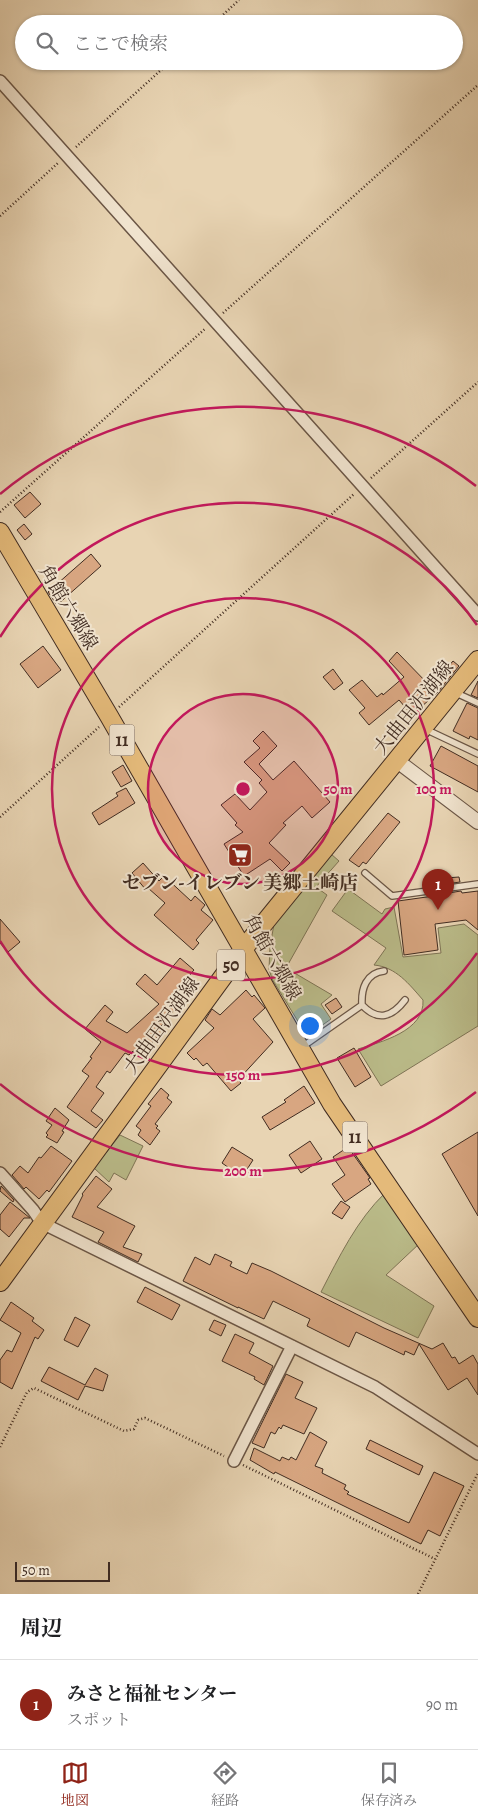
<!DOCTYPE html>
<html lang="ja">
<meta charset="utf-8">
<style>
body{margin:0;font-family:Alegreya,"Noto Serif JP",serif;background:#f6f6f6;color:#202124}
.scale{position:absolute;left:15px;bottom:12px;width:95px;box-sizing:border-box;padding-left:5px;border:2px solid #412c21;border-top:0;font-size:14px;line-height:18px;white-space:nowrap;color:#412c21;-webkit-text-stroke:4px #f0e3ce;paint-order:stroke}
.you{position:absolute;left:309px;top:1025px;width:18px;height:18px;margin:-12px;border:4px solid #fff;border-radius:50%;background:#1a73e8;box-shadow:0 0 0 8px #1a73e833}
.badge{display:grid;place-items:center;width:32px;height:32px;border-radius:50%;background:#8f2418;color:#fff;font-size:16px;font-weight:700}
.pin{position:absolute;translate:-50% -41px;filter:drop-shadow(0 1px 2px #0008)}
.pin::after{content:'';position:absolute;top:26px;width:18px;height:15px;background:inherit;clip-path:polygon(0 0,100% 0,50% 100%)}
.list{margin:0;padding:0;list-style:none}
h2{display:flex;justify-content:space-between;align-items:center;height:65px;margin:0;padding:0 20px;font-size:21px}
h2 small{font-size:16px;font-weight:400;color:#757577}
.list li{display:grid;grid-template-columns:32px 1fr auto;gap:15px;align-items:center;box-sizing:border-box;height:90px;padding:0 20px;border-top:1px solid #e0e0e0}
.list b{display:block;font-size:19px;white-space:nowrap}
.list p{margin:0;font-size:16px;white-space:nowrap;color:#757577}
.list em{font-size:16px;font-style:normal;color:#757577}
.icon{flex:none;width:28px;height:28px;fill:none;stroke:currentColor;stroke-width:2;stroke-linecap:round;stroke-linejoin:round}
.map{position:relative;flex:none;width:478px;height:1594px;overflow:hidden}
.search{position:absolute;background:#fff;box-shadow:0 1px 4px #0004;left:15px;right:15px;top:15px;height:55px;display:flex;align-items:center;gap:12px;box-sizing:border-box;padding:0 18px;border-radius:28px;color:#757577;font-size:19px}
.sheet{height:155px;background:#fff}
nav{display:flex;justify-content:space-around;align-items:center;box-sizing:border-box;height:70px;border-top:1px solid #e0e0e0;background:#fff;font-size:14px;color:#757577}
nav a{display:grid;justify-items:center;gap:2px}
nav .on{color:#8f2418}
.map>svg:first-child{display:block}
.green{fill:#babb89;stroke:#7e7455}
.building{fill:#d8a681;stroke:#412c21}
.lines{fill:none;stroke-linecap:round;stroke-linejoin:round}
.service-casing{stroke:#6b5646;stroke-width:8}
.minor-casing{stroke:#6b5646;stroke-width:14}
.tertiary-casing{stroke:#6b5646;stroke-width:16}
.primary-casing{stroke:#412c21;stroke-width:20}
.path{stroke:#412c21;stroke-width:2.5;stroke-dasharray:1 2.5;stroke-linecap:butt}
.service{stroke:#f0e3ce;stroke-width:5.5}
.minor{stroke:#f0e3ce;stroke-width:11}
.tertiary{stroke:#f0e3ce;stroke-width:14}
.primary{stroke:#e4ba7a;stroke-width:18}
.ring{fill:none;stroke:#c2185b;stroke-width:2.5}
.labels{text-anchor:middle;stroke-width:4;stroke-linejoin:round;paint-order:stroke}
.shield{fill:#f0e3ce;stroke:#766355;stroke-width:1}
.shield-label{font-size:18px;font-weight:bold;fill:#412c21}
.street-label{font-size:19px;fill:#412c21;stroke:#f0e3ce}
.poi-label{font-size:19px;font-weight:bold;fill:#412c21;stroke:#f0e3ce}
.centre{fill:#c2185b;stroke:#f0e3ce;stroke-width:2.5}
.ring-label{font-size:15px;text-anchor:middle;font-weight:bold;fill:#c2185b;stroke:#f0e3ce;stroke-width:4;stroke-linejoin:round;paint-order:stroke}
</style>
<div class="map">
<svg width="478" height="1594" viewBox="0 0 478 1594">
<rect width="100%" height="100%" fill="#e8d4b3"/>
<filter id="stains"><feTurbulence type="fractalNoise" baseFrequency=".004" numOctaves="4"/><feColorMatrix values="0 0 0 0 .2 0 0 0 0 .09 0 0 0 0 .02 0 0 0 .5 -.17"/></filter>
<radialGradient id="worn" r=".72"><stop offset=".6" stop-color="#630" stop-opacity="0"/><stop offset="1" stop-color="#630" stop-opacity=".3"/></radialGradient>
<path class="green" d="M 331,854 L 339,861 L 316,887 L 327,895 L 286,968 L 332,995 L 321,1004 L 331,1019 L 307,1036 L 272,979 L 269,969 L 270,947 L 274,924 Z
M 348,889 L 382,914 L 385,909 L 394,907 L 403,957 L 441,953 L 438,928 L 464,924 L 478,935 L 478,1026 L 381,1086 L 358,1049 C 381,1042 425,1031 423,1000 C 409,984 396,967 374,965 L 386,948 L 332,911 Z
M 120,1135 L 143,1146 L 126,1180 L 114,1173 L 109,1182 L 94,1168 Z
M 385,1193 L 420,1243 L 386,1275 L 434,1306 L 418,1338 L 321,1292 C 339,1257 357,1220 385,1193 Z"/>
<path class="building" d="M 30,492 L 41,504 L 25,518 L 14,505 Z
M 24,524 L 32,534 L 25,540 L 17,530 Z
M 91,554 L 101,566 L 57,605 L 48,592 Z
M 43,646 L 61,670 L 38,688 L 20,664 Z
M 397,652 L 431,687 L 453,661 L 459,666 L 438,692 L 412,715 L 399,700 L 369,725 L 359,713 L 365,708 L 349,690 L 362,680 L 377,697 L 382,693 L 383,695 L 404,677 L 389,661 Z
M 333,669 L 343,683 L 334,690 L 323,677 Z
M 478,681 L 478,698 L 471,695 Z
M 467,703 L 478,708 L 478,740 L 470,736 L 469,739 L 453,731 Z
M 263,731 L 277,746 L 259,764 L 273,780 L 294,761 L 330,802 L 312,818 L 302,806 L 283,823 L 286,825 L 269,843 L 290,863 L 282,871 L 270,859 L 244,876 L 224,844 L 243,832 L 235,825 L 237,823 L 221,805 L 235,794 L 250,810 L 267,792 L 259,783 L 262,780 L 244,762 L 260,748 L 253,741 Z
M 441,746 L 478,766 L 478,792 L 430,766 Z
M 123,765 L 132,781 L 121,787 L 112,772 Z
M 126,788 L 135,803 L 99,825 L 92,813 L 118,796 L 116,793 Z
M 388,813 L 400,822 L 366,864 L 363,862 L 359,867 L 349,860 Z
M 143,863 L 159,881 L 164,876 L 191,901 L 195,896 L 205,905 L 201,910 L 213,920 L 196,940 L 199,943 L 193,950 L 154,915 L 165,903 L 148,888 L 146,890 L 132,873 Z
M 459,877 L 460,882 L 447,884 L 446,878 Z
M 461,891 L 462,893 L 478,891 L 478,930 L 466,920 L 435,924 L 438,950 L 404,955 L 398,901 L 448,894 L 448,893 Z
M 0,919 L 20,942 L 8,952 L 0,943 Z
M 180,958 L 194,970 L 169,999 L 178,1006 L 166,1019 L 167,1020 L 159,1028 L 162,1032 L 147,1048 L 141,1044 L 135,1052 L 133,1051 L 129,1055 L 125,1053 L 110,1073 L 107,1071 L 96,1087 L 104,1093 L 91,1111 L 103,1120 L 96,1128 L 67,1107 L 89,1076 L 82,1071 L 92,1058 L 90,1057 L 101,1042 L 85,1029 L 105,1005 L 113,1012 L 106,1021 L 127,1033 L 159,1004 L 136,984 L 145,974 L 157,985 Z
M 246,990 L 252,997 L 254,995 L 265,1008 L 253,1019 L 273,1042 L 238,1080 L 241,1083 L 231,1091 L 207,1063 L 203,1066 L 196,1058 L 194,1060 L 187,1053 L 214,1028 L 205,1020 L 212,1009 L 220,1015 Z
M 336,998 L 342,1007 L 332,1014 L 325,1005 Z
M 354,1048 L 371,1077 L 355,1087 L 337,1058 Z
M 304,1086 L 315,1103 L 270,1130 L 262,1117 L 286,1102 L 284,1100 Z
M 161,1088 L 169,1095 L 167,1098 L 172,1102 L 155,1124 L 158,1126 L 156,1128 L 160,1131 L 150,1145 L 138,1135 L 141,1130 L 136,1126 L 151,1106 L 148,1104 Z
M 55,1108 L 69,1120 L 62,1131 L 64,1132 L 57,1143 L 46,1137 L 48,1135 L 46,1133 L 52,1125 L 46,1121 Z
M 478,1132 L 478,1216 L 442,1154 Z
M 310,1141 L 322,1159 L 301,1173 L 289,1155 Z
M 51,1146 L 72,1161 L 49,1192 L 47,1190 L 39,1199 L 26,1187 L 24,1189 L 12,1175 L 20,1166 L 28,1173 L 39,1157 L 41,1158 Z
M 232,1147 L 253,1160 L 242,1177 L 222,1163 Z
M 348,1147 L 370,1178 L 368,1179 L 371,1184 L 345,1202 L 332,1184 L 345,1175 L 333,1157 Z
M 96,1176 L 112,1189 L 97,1207 L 135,1226 L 123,1247 L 142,1254 L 138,1262 L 98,1242 L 104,1232 L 72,1217 L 83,1195 L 82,1194 Z
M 1,1186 L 14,1200 L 13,1202 L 0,1191 Z
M 341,1201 L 350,1207 L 342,1219 L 332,1213 Z
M 10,1202 L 30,1218 L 24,1218 L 9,1237 L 0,1229 L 0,1215 Z
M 215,1254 L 232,1262 L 230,1266 L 247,1274 L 252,1263 L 271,1271 L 384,1328 L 432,1349 L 443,1343 L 452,1358 L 455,1357 L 459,1364 L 473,1355 L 478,1364 L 478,1395 L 467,1378 L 448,1390 L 419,1344 L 414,1355 L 405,1351 L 404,1355 L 356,1332 L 349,1347 L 307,1326 L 310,1319 L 273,1301 L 264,1319 L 238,1307 L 238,1308 L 183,1281 L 195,1257 L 210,1265 Z
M 145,1287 L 180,1305 L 172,1320 L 137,1302 Z
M 11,1302 L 34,1318 L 32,1321 L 44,1330 L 38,1339 L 35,1337 L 12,1389 L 0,1382 L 0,1360 L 7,1350 L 12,1352 L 21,1333 L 0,1320 Z
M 75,1317 L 90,1325 L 78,1347 L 64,1340 Z
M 214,1320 L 226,1325 L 221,1336 L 209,1330 Z
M 235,1334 L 254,1343 L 249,1353 L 273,1366 L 264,1385 L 254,1379 L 255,1377 L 222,1361 Z
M 49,1367 L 85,1385 L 95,1368 L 108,1375 L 103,1391 L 85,1386 L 78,1400 L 41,1381 Z
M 286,1374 L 303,1382 L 295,1398 L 317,1408 L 304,1434 L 283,1425 L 281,1429 L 279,1427 L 275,1434 L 271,1432 L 264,1448 L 252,1443 Z
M 310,1432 L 327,1442 L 315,1466 L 323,1469 L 322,1473 L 346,1485 L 344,1489 L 349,1492 L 347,1494 L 409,1523 L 434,1472 L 464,1486 L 440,1536 L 428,1530 L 421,1544 L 275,1472 L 274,1474 L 250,1460 L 254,1448 L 280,1461 L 282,1457 L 289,1460 L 291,1457 L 296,1460 Z
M 370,1440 L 423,1466 L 419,1475 L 366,1449 Z"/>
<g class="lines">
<defs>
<path id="service" d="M 454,692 L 478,703
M 425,729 L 478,754
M 365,873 L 392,896 L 478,884
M 362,1005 C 378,1022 392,1017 405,1000
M 302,1047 L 362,1005 C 361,989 366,973 384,971"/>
<path id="minor" d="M 0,81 L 478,615
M 0,1173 L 33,1210 L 42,1223 L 375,1387 L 478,1454
M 234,1461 L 292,1346"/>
<path id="tertiary" d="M 396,760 L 478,822"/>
<path id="primary" d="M 0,532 L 109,716 L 332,1104 L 478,1318
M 0,1282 L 244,948 L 478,660"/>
</defs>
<use href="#service" class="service-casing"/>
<use href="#minor" class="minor-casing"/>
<use href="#tertiary" class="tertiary-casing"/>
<use href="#primary" class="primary-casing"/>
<path class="path" d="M 213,24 L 239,0
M 76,147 L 171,61
M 0,216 L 58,163
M 223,313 L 478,85
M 371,478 L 478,382
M 0,512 L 206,328
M 119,707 L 354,494
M 0,817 L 99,727
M 0,1447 L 27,1392 L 34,1388 L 124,1431 L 134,1429 L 138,1420 L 145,1418 L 224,1456
M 243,1465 L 435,1559
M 418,1594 L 478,1473"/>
<use href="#service" class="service"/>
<use href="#minor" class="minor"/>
<use href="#tertiary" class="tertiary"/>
<use href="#primary" class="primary"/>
</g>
<circle cx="243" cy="789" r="95" fill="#c2185b" fill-opacity=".12"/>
<g class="ring">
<circle cx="243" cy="789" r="95"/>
<circle cx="243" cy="789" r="191"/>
<path d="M477 953A286 286 0 0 1 0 941M0 637A286 286 0 0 1 477 625"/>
<path d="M476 1092A382 382 0 0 1 0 1084M0 494A382 382 0 0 1 476 486"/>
</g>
<defs>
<symbol id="supermarket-square" viewBox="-11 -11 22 22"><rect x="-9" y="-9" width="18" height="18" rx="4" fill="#8f2418" stroke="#f0e3ce"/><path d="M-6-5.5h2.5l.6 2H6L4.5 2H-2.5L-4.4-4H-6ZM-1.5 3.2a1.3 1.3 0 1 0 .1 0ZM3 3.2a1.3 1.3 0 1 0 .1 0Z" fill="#fff"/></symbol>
</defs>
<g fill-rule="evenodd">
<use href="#supermarket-square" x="226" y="841" width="28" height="28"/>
</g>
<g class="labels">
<g class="shield">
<rect x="109.5" y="724.5" width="25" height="31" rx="4"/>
<rect x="217" y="949.5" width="28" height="31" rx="4"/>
<rect x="342.5" y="1121.5" width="25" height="31" rx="4"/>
</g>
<g class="shield-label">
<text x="122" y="746">11</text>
<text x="231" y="971">50</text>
<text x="355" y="1143">11</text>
</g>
<g class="street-label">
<text transform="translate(69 607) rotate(59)" y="7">角館六郷線</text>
<text transform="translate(413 707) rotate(-51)" y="7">大曲田沢湖線</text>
<text transform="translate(273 957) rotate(60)" y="7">角館六郷線</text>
<text transform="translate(161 1025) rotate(-54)" y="7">大曲田沢湖線</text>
</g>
<g class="poi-label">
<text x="240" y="889">セブン-イレブン 美郷土崎店</text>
</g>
</g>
<circle cx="243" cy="789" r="8" class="centre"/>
<g class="ring-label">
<text x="338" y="794">50 m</text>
<text x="434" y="794">100 m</text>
<text x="243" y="1080">150 m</text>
<text x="243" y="1176">200 m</text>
</g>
<rect width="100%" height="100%" filter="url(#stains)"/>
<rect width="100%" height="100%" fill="url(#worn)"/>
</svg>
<div class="scale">50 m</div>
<div class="you"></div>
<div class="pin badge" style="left:438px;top:910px">1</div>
<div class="search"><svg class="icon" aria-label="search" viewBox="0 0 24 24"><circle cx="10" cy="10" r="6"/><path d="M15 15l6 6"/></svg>ここで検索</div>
</div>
<section class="sheet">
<h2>周辺<small></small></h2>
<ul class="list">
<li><span class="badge">1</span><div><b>みさと福祉センター</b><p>スポット</p></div><em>90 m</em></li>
</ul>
</section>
<nav>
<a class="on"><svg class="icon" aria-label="map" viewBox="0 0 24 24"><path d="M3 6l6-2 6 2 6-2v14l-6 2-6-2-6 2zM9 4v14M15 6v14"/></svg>地図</a>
<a><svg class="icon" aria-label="directions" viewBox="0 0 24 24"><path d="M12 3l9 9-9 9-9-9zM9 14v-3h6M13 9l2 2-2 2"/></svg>経路</a>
<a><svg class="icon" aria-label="saved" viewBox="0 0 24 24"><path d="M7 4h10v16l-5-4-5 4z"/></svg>保存済み</a>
</nav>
